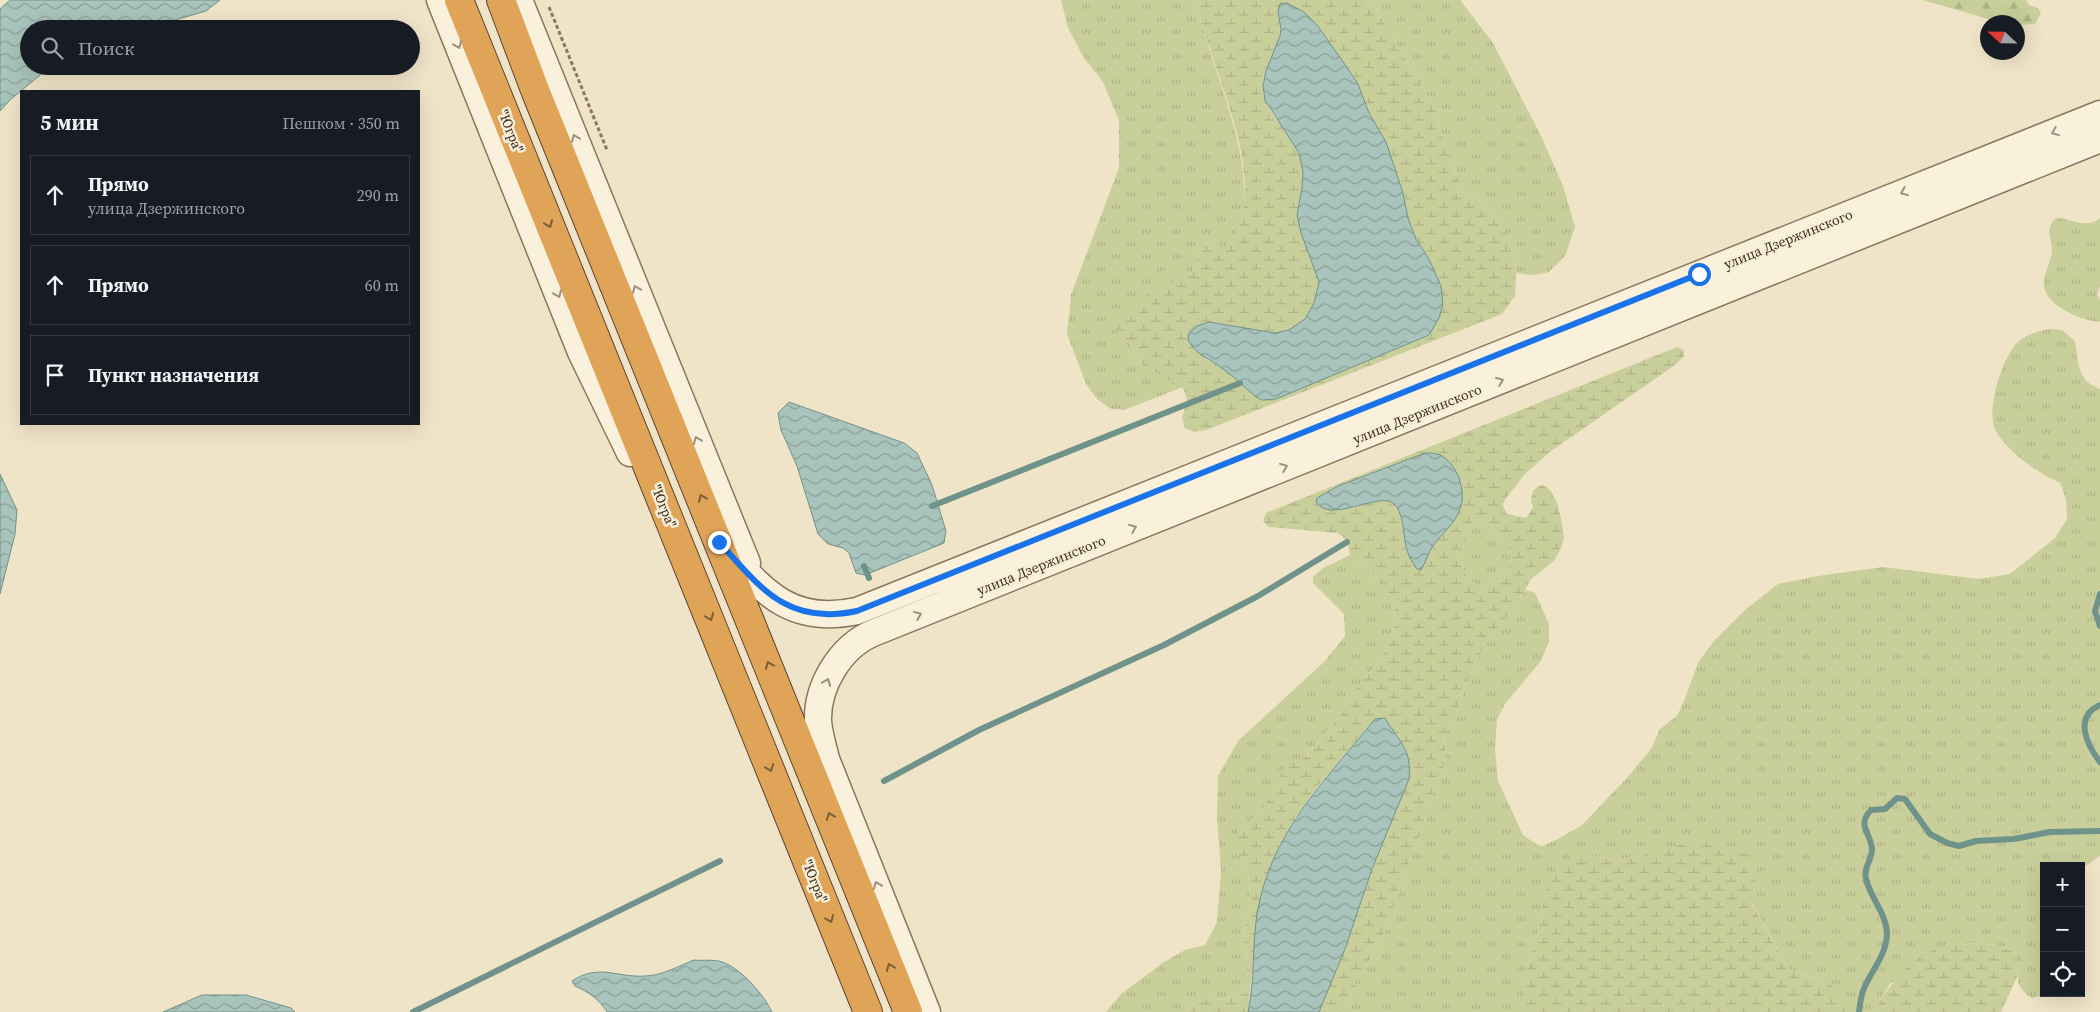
<!DOCTYPE html>
<html lang="ru">
<meta charset="utf-8">
<style>
body{margin:0;font-family:"Source Serif 4",serif;background:#20242c;color:#f1f3f6}
.controls{position:absolute;right:15px;bottom:15px;display:grid;overflow:hidden;border-radius:0px;box-shadow:0 5px 20px #0002}
.controls button{width:45px;height:45px;display:grid;place-items:center;padding:0;border:0;border-bottom:1px solid #363941;background:#171b24;color:#f1f3f6;font:25px sans-serif}
.compass{position:absolute;left:1980px;top:15px;width:45px;height:45px;border-radius:50%;background:#171b24;box-shadow:0 5px 20px #0002;rotate:292deg}
.stop{position:absolute;width:15px;height:15px;margin:-11px;border:4px solid #1a73e8;border-radius:50%;background:#fff}
.stop.end{background:#1a73e8;border-color:#fff;box-shadow:0 1px 5px #0008}
.list{margin:0;padding:0;list-style:none}
h2{display:flex;justify-content:space-between;align-items:center;height:65px;margin:0;padding:0 20px;font-size:21px}
h2 small{font-size:16px;font-weight:400;color:#9ea1a6}
.list li{display:grid;grid-template-columns:32px 1fr auto;gap:15px;align-items:center;box-sizing:border-box;height:80px;margin:0 10px 10px;padding:0 10px;border:1px solid #363941;border-radius:0px}
.list b{display:block;font-size:19px;white-space:nowrap}
.list p{margin:0;font-size:16px;white-space:nowrap;color:#9ea1a6}
.list em{font-size:16px;font-style:normal;color:#9ea1a6}
.icon{flex:none;width:28px;height:28px;fill:none;stroke:currentColor;stroke-width:2;stroke-linecap:round;stroke-linejoin:round}
.map{position:relative;flex:none;width:2100px;height:1012px;overflow:hidden}
.search{position:absolute;background:#171b24;box-shadow:0 5px 20px #0002;left:20px;top:20px;width:400px;height:55px;display:flex;align-items:center;gap:12px;box-sizing:border-box;padding:0 18px;border-radius:28px;color:#9ea1a6;font-size:19px}
.panel{position:absolute;background:#171b24;box-shadow:0 5px 20px #0002;left:20px;top:90px;width:400px;height:335px;border-radius:0px}
.map>svg:first-child{display:block}
.grass{fill:url(#grass-tufts)}
.forest{fill:url(#forest-firs)}
.wetland{fill:url(#wetland-marsh);fill-rule:evenodd}
.water{fill:url(#water-waves);stroke:#6f938a}
.lines{fill:none;stroke-linecap:round;stroke-linejoin:round}
.stream{stroke:#6f938a;stroke-width:6}
.minor-casing{stroke:#8d765c;stroke-width:29}
.highway-casing{stroke:#5b4430;stroke-width:30}
.path{stroke:#8d765c;stroke-width:3;stroke-dasharray:4 2.5;stroke-linecap:butt}
.minor{stroke:#faf1dc;stroke-width:26}
.highway{stroke:#e0a458;stroke-width:28}
.oneway{stroke:#9c907e}
.oneway2{stroke:#7e5d36}
.route{stroke:#1a73e8;stroke-width:6}
.labels{text-anchor:middle;stroke-width:5;stroke-linejoin:round;paint-order:stroke}
.street-label{font-size:14px;fill:#3d2e20;stroke:#f7eed8}
</style>
<div class="map">
<svg width="2100" height="1012" viewBox="0 0 2100 1012">
<defs>
<pattern id="grass-tufts" width="24" height="20" patternUnits="userSpaceOnUse" patternTransform="scale(1.25)"><rect width="24" height="20" fill="#c9cf9b"/><path d="M3 7l-1-3M5 7V3M7 7l1-3M15 17l-1-3M17 17v-4M19 17l1-3" fill="none" stroke="#aeb285"/></pattern>
<pattern id="forest-firs" width="22" height="20" patternUnits="userSpaceOnUse" patternTransform="scale(1.25)"><rect width="22" height="20" fill="#c9cf9b"/><path d="M5 1l3.5 6h-7zM16 11l3.5 6h-7z" fill="#aeb285"/></pattern>
<pattern id="wetland-marsh" width="20" height="14" patternUnits="userSpaceOnUse" patternTransform="scale(1.25)"><rect width="20" height="14" fill="#c9cf9b"/><path d="M1 5h8M5 5V1M11 12h8M15 12V8" fill="none" stroke="#aeb285"/></pattern>
<pattern id="water-waves" width="16" height="10" patternUnits="userSpaceOnUse" patternTransform="scale(1.25)"><rect width="16" height="10" fill="#a9c4bc"/><path d="M0 5q4-4 8 0t8 0" fill="none" stroke="#8ba098"/></pattern>
</defs>
<rect width="100%" height="100%" fill="#f0e4c8"/>
<path class="grass" d="M 1061,0 L 1196,0 C 1208,59 1236,112 1243,172 C 1244,185 1246,201 1243,214 C 1240,226 1233,238 1226,248 L 1209,241 L 1200,253 L 1192,272 L 1173,282 L 1117,331 L 1129,343 L 1141,364 L 1183,387 L 1124,410 L 1111,409 L 1097,399 L 1086,384 L 1067,334 L 1071,295 L 1119,168 L 1119,121 L 1103,82 L 1084,58 L 1068,28 Z
M 1371,0 L 1460,0 L 1493,43 L 1542,138 L 1563,186 L 1575,227 L 1565,256 L 1549,272 L 1534,275 L 1516,273 L 1509,238 L 1485,203 L 1469,195 L 1456,176 L 1444,143 L 1436,110 Z
M 2060,218 C 2073,220 2088,229 2100,218 L 2100,286 L 2097,294 L 2100,300 L 2100,321 L 2098,322 C 2081,320 2044,305 2044,285 C 2043,274 2051,263 2052,251 C 2052,239 2045,229 2055,219 Z
M 2049,329 L 2062,330 L 2075,341 C 2078,362 2077,381 2100,389 L 2100,856 L 2081,869 L 2081,866 L 2044,866 L 2044,993 L 2051,993 L 2032,998 C 2012,986 2018,975 2022,956 L 1997,945 L 1974,943 L 1940,948 L 1890,984 L 1873,1012 L 1845,1012 L 1820,981 L 1788,969 L 1751,901 L 1756,883 L 1645,855 L 1617,860 L 1584,854 L 1546,889 L 1535,943 L 1522,983 L 1522,1012 L 1342,1012 L 1383,934 L 1395,903 L 1407,866 L 1424,823 L 1446,759 L 1443,734 L 1457,716 L 1464,689 L 1485,644 L 1520,600 L 1526,590 L 1535,593 L 1549,624 L 1549,641 L 1541,661 L 1505,704 L 1497,720 L 1495,749 L 1498,781 L 1523,835 L 1533,842 L 1542,846 L 1558,839 L 1582,825 L 1625,780 L 1651,749 L 1660,729 L 1677,716 L 1684,701 L 1698,663 L 1713,642 L 1744,611 L 1778,584 L 1818,576 L 1883,567 L 1978,579 L 2010,574 L 2055,538 L 2067,519 L 2066,499 L 2060,483 C 2037,472 2011,455 1997,433 C 1984,413 2001,363 2015,345 C 2023,335 2036,332 2049,329 Z
M 1480,519 L 1489,523 L 1509,547 L 1511,563 L 1498,582 L 1483,587 C 1450,575 1463,545 1473,521 Z
M 1350,555 L 1365,565 L 1395,603 L 1394,636 L 1374,667 L 1352,694 L 1342,713 L 1307,755 L 1284,770 L 1274,791 L 1261,811 L 1237,833 L 1237,851 L 1248,870 L 1250,898 L 1244,939 L 1249,970 L 1244,994 L 1223,1000 L 1201,998 L 1191,1006 L 1187,1012 L 1106,1012 L 1121,994 L 1164,962 L 1185,950 L 1205,945 L 1217,922 L 1221,871 L 1217,818 L 1218,776 L 1238,741 L 1325,661 L 1345,636 L 1344,614 L 1313,583 L 1313,577 L 1323,568 Z"/>
<path class="forest" d="M 1923,0 L 2026,0 L 2029,5 L 2038,8 L 2041,13 L 2035,24 L 2018,25 L 2018,22 L 1998,22 Z"/>
<path class="wetland" d="M 1196,0 L 1371,0 L 1436,110 L 1444,143 L 1456,176 L 1469,195 L 1485,203 L 1509,238 L 1516,273 L 1515,296 L 1502,314 L 1206,430 L 1195,432 L 1185,428 L 1182,418 L 1187,399 L 1183,388 L 1141,364 L 1129,343 L 1117,331 L 1120,318 L 1146,295 L 1192,272 L 1200,253 L 1209,241 L 1226,247 C 1233,237 1241,226 1243,213 C 1255,146 1209,65 1196,0 ZM 1287,3 L 1304,12 L 1317,25 L 1358,84 L 1369,113 L 1386,142 L 1403,193 L 1408,218 L 1416,239 L 1429,259 L 1441,286 L 1429,335 L 1276,399 L 1262,400 L 1256,397 L 1222,367 L 1205,359 L 1209,322 C 1242,329 1289,347 1310,311 C 1314,303 1320,291 1319,282 C 1319,266 1302,240 1298,221 C 1297,211 1300,201 1302,191 C 1304,179 1303,166 1299,154 C 1293,133 1272,120 1265,99 C 1257,76 1276,56 1280,34 C 1282,24 1278,15 1280,4 Z
M 1677,347 L 1684,350 L 1684,356 L 1675,365 L 1551,451 L 1525,474 L 1504,501 L 1503,506 L 1507,514 L 1526,518 L 1533,508 L 1531,499 L 1533,491 L 1538,486 L 1543,485 L 1551,491 L 1558,505 L 1562,524 L 1564,538 L 1561,548 L 1554,561 L 1531,579 L 1520,600 L 1485,644 L 1464,689 L 1457,716 L 1443,734 L 1446,759 L 1424,823 L 1407,866 L 1395,903 L 1383,934 L 1342,1012 L 1319,1012 L 1345,949 L 1372,869 L 1405,747 L 1385,718 L 1375,719 L 1318,786 L 1295,818 L 1279,846 L 1256,930 L 1248,1012 L 1187,1012 L 1191,1006 L 1201,998 L 1223,1000 L 1244,994 L 1249,970 L 1244,939 L 1250,898 L 1248,870 L 1237,851 L 1237,833 L 1261,811 L 1274,791 L 1283,770 L 1307,755 L 1342,713 L 1352,694 L 1374,667 L 1394,636 L 1395,603 L 1365,565 L 1350,555 C 1348,544 1348,539 1337,533 L 1269,527 L 1263,521 L 1266,513 ZM 1442,456 L 1450,463 L 1457,474 L 1437,540 L 1420,570 L 1416,568 L 1406,550 L 1400,513 L 1395,504 L 1388,500 L 1379,500 ZM 1480,519 L 1489,523 L 1509,547 L 1511,563 L 1498,582 L 1483,587 C 1450,575 1463,546 1473,521 Z
M 1704,837 L 1749,856 L 1756,883 L 1751,902 L 1788,969 L 1835,987 L 1845,1012 L 1522,1012 L 1522,983 L 1535,943 L 1546,889 L 1563,865 L 1584,854 L 1617,860 L 1645,855 Z
M 1975,943 L 1997,945 L 2023,956 L 2017,977 L 2001,1012 L 1873,1012 C 1890,985 1908,959 1939,948 C 1950,945 1963,945 1975,943 Z"/>
<path class="water" d="M 10,0 L 220,0 L 206,11 L 175,20 L 143,22 L 107,29 L 29,29 L 29,66 L 51,66 L 10,100 L 0,111 L 0,9 Z
M 1287,3 L 1304,12 L 1317,25 L 1346,66 L 1358,84 L 1369,113 L 1386,142 L 1403,193 L 1408,218 L 1416,239 L 1429,259 L 1441,286 L 1443,304 L 1439,318 L 1429,335 L 1276,399 L 1262,400 L 1256,397 C 1245,388 1235,377 1223,369 C 1209,358 1198,357 1188,340 L 1189,333 L 1197,326 L 1209,322 L 1275,333 L 1289,330 L 1305,319 L 1314,303 L 1319,282 L 1301,233 L 1297,215 L 1302,188 L 1303,172 L 1299,153 L 1265,100 L 1263,86 L 1266,71 L 1280,36 L 1281,29 L 1278,12 L 1280,4 Z
M 789,402 L 904,443 L 917,453 L 932,485 L 946,531 L 944,543 L 865,575 L 856,573 L 849,553 L 843,548 L 828,544 L 818,534 L 797,466 L 781,430 L 778,413 Z
M 1425,453 C 1430,453 1435,453 1440,455 C 1457,463 1467,491 1460,509 C 1455,524 1442,533 1433,546 C 1428,553 1426,562 1421,570 L 1416,568 C 1412,562 1408,555 1406,547 C 1403,535 1404,511 1393,503 C 1379,492 1330,524 1316,502 L 1317,498 L 1338,486 Z
M 0,474 L 17,510 L 15,534 L 0,594 Z
M 1385,718 C 1399,742 1412,748 1409,779 L 1372,869 L 1345,949 L 1319,1012 L 1248,1012 C 1255,980 1252,946 1257,914 C 1271,831 1326,780 1375,719 Z
M 694,960 C 702,961 714,959 722,962 C 741,968 764,995 772,1012 L 607,1012 C 599,999 589,992 575,986 L 572,981 C 599,963 617,978 645,976 C 661,976 679,966 694,960 Z
M 202,995 L 246,995 L 291,1008 L 295,1012 L 163,1012 Z"/>
<g class="lines">
<path class="stream" d="M 932,506 L 1240,383
M 864,566 L 869,578
M 2100,594 L 2095,611 L 2100,626
M 2100,705 C 2073,717 2087,745 2100,762
M 884,781 L 979,730 L 1164,645 L 1258,596 L 1347,542
M 413,1012 L 720,861
M 1859,1012 C 1860,1003 1861,994 1865,986 C 1873,969 1887,953 1887,933 C 1886,913 1870,897 1866,879 C 1863,868 1872,860 1872,849 C 1871,833 1856,825 1871,810 L 1885,809 L 1897,798 L 1905,799 L 1930,834 L 1947,843 L 1959,846 L 1976,841 L 2014,839 L 2050,832 L 2100,831"/>
<defs>
<path id="minor" d="M 440,0 L 581,352 L 630,453
M 519,0 L 747,563
M 719,542 C 761,588 787,626 857,611 L 2100,114
M 927,1012 L 826,759 C 823,746 819,734 818,721 C 817,686 840,647 873,633 L 2100,139"/>
<path id="highway" d="M 459,0 L 868,1012
M 501,0 L 535,90 L 908,1012"/>
</defs>
<use href="#minor" class="minor-casing"/>
<use href="#highway" class="highway-casing"/>
<path class="path" d="M 549,7 L 607,150"/>
<use href="#minor" class="minor"/>
<use href="#highway" class="highway"/>
</g>
<defs><path id="oneway-chevron" d="M-2-3.5L2.5 0L-2 3.5" fill="none" stroke-width="1.6" stroke-linecap="round" stroke-linejoin="round" transform="scale(1.25)"/></defs>
<g class="oneway">
<use href="#oneway-chevron" transform="translate(458 45) rotate(68)"/>
<use href="#oneway-chevron" transform="translate(2055 132) rotate(158)"/>
<use href="#oneway-chevron" transform="translate(575 138) rotate(-112)"/>
<use href="#oneway-chevron" transform="translate(1904 192) rotate(158)"/>
<use href="#oneway-chevron" transform="translate(636 289) rotate(-112)"/>
<use href="#oneway-chevron" transform="translate(558 294) rotate(68)"/>
<use href="#oneway-chevron" transform="translate(1500 381) rotate(-22)"/>
<use href="#oneway-chevron" transform="translate(697 440) rotate(-112)"/>
<use href="#oneway-chevron" transform="translate(1284 467) rotate(-22)"/>
<use href="#oneway-chevron" transform="translate(1133 528) rotate(-22)"/>
<use href="#oneway-chevron" transform="translate(918 615) rotate(-22)"/>
<use href="#oneway-chevron" transform="translate(827 682) rotate(-68)"/>
<use href="#oneway-chevron" transform="translate(877 885) rotate(-112)"/>
</g>
<g class="oneway2">
<use href="#oneway-chevron" transform="translate(549 224) rotate(68)"/>
<use href="#oneway-chevron" transform="translate(702 498) rotate(-112)"/>
<use href="#oneway-chevron" transform="translate(710 617) rotate(68)"/>
<use href="#oneway-chevron" transform="translate(769 665) rotate(-112)"/>
<use href="#oneway-chevron" transform="translate(770 768) rotate(68)"/>
<use href="#oneway-chevron" transform="translate(830 816) rotate(-112)"/>
<use href="#oneway-chevron" transform="translate(830 919) rotate(68)"/>
<use href="#oneway-chevron" transform="translate(890 967) rotate(-112)"/>
</g>
<g class="lines">
<path class="route" d="M 719,542 C 761,588 787,626 857,611 L 1699,274"/>
</g>
<g class="labels">
<g class="street-label">
<text transform="translate(511 131) rotate(68)" y="5">"Югра"</text>
<text transform="translate(1788 239) rotate(-22)" y="5">улица Дзержинского</text>
<text transform="translate(1417 414) rotate(-22)" y="5">улица Дзержинского</text>
<text transform="translate(664 506) rotate(68)" y="5">"Югра"</text>
<text transform="translate(1041 565) rotate(-22)" y="5">улица Дзержинского</text>
<text transform="translate(815 881) rotate(68)" y="5">"Югра"</text>
</g>
</g>
</svg>
<div class="controls">
<button>+</button>
<button>−</button>
<button><svg class="icon" aria-label="locate" viewBox="0 0 24 24"><circle cx="12" cy="12" r="6"/><path d="M12 2v4M12 18v4M2 12h4M18 12h4"/></svg></button>
</div>
<svg class="compass" viewBox="-18 -18 36 36"><path d="M0-13l5 13h-10z" fill="#e53935"/><path d="M0 13l5-13h-10z" fill="#9ea1a6"/></svg>
<div class="stop" style="left:1699px;top:274px"></div>
<div class="stop end" style="left:719px;top:542px"></div>
<div class="search"><svg class="icon" aria-label="search" viewBox="0 0 24 24"><circle cx="10" cy="10" r="6"/><path d="M15 15l6 6"/></svg>Поиск</div>
<section class="panel">
<h2>5 мин<small>Пешком · 350 m</small></h2>
<ul class="list">
<li><svg class="icon" aria-label="ahead" viewBox="0 0 24 24"><path d="M12 20V5M6 11l6-6 6 6"/></svg><div><b>Прямо</b><p>улица Дзержинского</p></div><em>290 m</em></li>
<li><svg class="icon" aria-label="ahead" viewBox="0 0 24 24"><path d="M12 20V5M6 11l6-6 6 6"/></svg><div><b>Прямо</b></div><em>60 m</em></li>
<li><svg class="icon" aria-label="arrive" viewBox="0 0 24 24"><path d="M6 21V4h12l-3 4 3 4H6"/></svg><div><b>Пункт назначения</b></div></li>
</ul>
</section>
</div>
